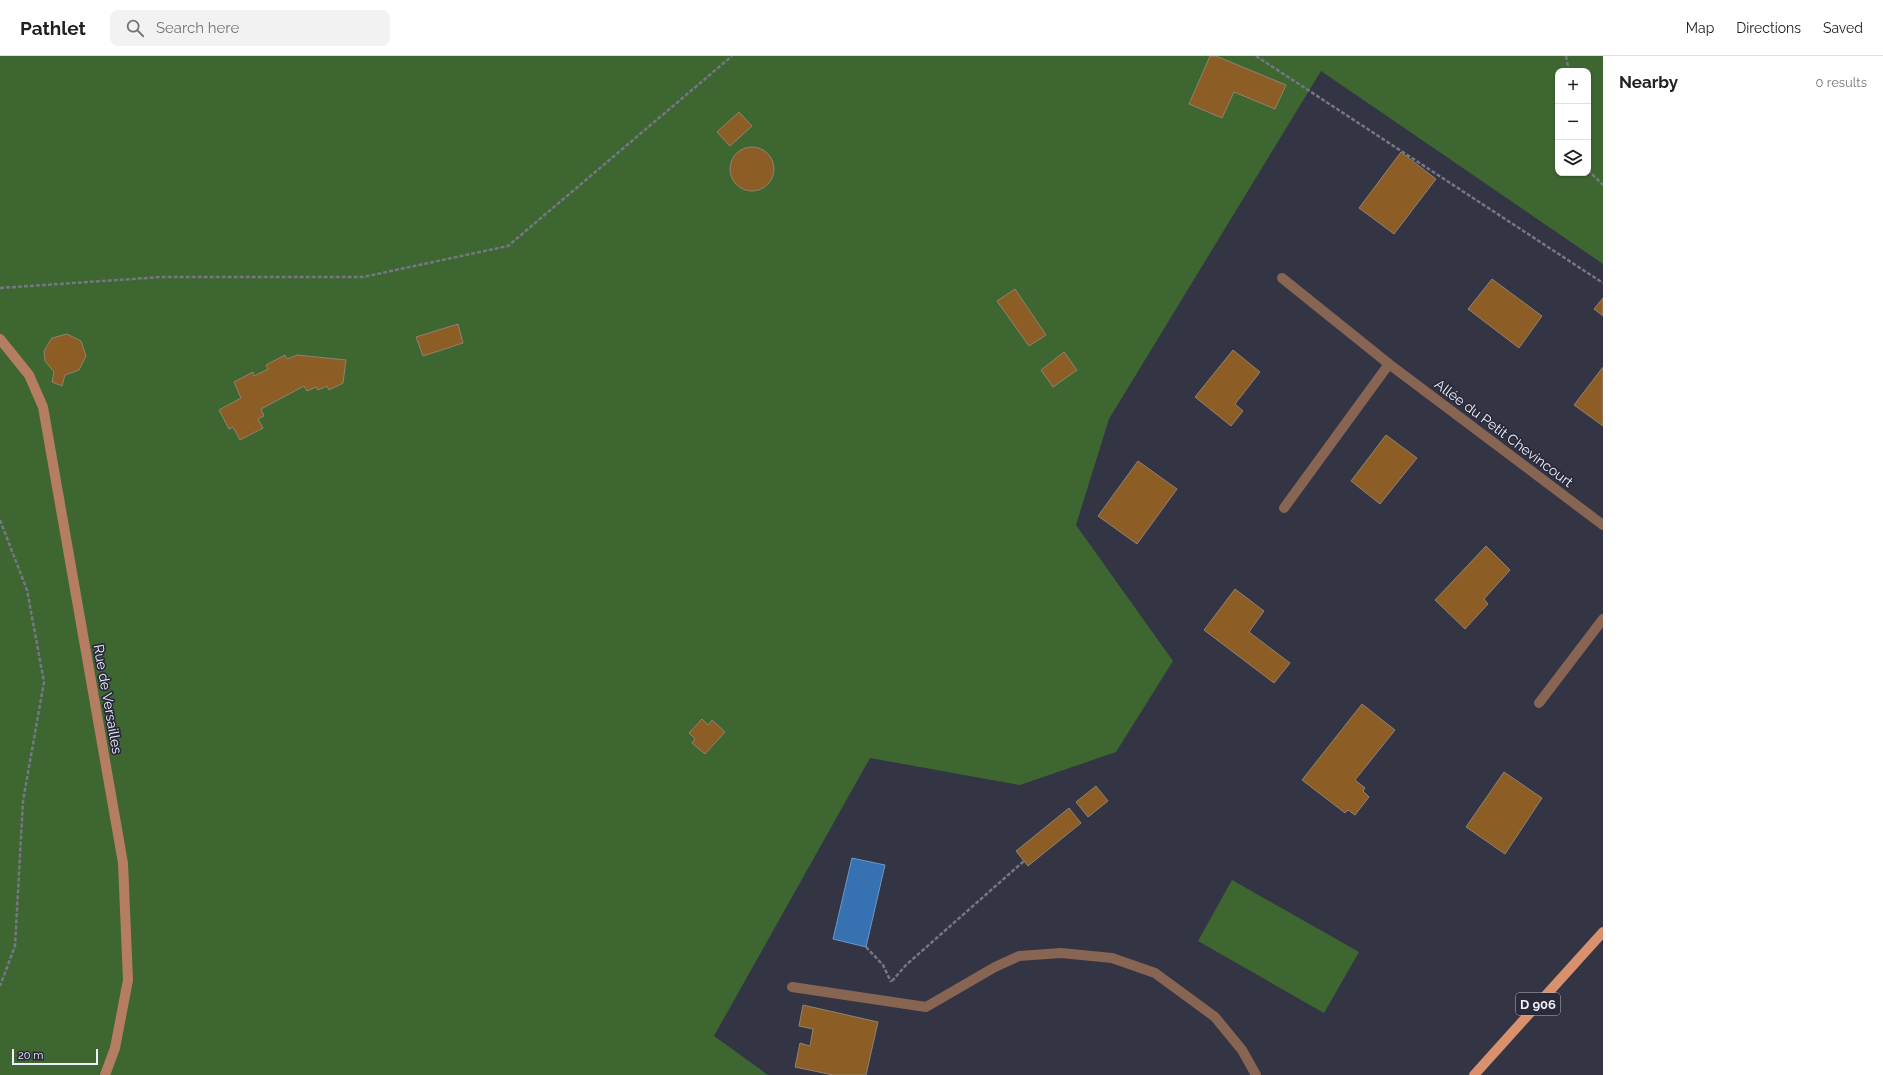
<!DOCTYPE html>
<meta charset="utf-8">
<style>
body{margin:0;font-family:Raleway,sans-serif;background:#f2f2f2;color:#202124}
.controls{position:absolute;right:12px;top:12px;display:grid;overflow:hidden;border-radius:8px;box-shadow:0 1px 3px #0004}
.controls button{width:36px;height:36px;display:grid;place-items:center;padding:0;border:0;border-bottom:1px solid #e0e0e0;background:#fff;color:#202124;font:20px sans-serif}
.scale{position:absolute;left:12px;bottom:10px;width:86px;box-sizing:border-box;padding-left:4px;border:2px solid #efeffa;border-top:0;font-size:11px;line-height:14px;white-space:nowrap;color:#efeffa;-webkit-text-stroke:3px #292a3a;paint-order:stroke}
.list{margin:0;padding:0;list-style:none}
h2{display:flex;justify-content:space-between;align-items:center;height:52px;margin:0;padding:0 16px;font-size:17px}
h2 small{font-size:13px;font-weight:400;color:#757577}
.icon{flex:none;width:22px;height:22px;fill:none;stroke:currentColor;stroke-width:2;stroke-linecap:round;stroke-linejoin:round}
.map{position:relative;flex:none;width:1603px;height:1019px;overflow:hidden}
header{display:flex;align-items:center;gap:24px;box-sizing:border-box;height:56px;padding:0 20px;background:#fff;border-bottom:1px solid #e0e0e0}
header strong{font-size:19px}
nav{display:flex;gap:22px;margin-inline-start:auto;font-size:14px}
.search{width:280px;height:36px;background:#f2f2f2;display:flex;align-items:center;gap:10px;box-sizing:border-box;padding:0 14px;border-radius:8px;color:#757577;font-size:15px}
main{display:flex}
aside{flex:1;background:#fff}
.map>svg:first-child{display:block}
.green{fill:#3e6631;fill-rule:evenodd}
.water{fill:#3671b1;stroke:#6e97c7}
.building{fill:#8c5d24;stroke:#918273}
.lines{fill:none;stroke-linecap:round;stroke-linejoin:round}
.path{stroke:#767785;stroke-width:2.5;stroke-dasharray:4 2;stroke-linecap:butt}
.service{stroke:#886453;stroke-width:10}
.minor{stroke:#886453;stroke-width:10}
.secondary{stroke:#b57d62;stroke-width:10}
.primary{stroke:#d8906d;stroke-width:10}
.labels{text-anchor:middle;stroke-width:3.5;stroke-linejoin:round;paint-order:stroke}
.shield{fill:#292a3a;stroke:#b4b4c0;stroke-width:1}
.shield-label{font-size:13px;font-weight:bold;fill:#efeffa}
.street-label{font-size:14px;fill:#efeffa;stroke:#292a3a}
</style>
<header>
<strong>Pathlet</strong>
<div class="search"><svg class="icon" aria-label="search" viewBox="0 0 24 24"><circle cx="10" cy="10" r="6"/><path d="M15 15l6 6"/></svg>Search here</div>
<nav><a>Map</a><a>Directions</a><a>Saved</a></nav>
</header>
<main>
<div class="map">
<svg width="1603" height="1019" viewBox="0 0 1603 1019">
<rect width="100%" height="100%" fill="#333444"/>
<path class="green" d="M 0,0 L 1603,0 L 1603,208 L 1321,15 L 1109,363 L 1076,469 L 1173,605 L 1116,696 L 1020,729 L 870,702 L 714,980 L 768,1019 L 0,1019 ZM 1558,15 L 1588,15 L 1588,117 L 1558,117 Z
M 1232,824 L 1359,896 L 1324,957 L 1198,885 Z"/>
<path class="water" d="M 852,802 L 885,809 L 866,891 L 833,883 Z"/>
<path class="building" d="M 1210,0 L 1216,0 L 1286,29 L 1275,53 L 1234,36 L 1222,62 L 1189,48 Z
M 739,56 L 752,70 L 730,90 L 717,76 Z
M730 113a22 22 0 1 1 44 0a22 22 0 1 1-44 0Z
M 1401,96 L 1436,123 L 1394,178 L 1359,152 Z
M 1492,223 L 1542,260 L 1519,292 L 1468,253 Z
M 1015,233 L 1046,279 L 1029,290 L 997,245 Z
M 1603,242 L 1603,260 L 1594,253 Z
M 458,268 L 463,287 L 423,300 L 416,281 Z
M 67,278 L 81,285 L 86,300 L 79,314 L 65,319 L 62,330 L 52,326 L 54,316 L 45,305 L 44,295 L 52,282 Z
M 1233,294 L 1260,316 L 1235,348 L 1243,355 L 1231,370 L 1195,341 Z
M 1064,296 L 1077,314 L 1053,331 L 1041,314 Z
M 285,299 L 287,303 L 297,299 L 346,304 L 343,327 L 329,334 L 327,330 L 318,334 L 316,331 L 307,335 L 304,330 L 261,353 L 264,360 L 258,363 L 263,372 L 240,384 L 233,371 L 229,373 L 219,354 L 241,342 L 234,326 L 253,316 L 254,320 L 268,313 L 266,309 Z
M 1603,311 L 1603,370 L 1574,349 Z
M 1386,379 L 1417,402 L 1380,448 L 1351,425 Z
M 1138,405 L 1177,433 L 1137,488 L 1098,460 Z
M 1486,490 L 1510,514 L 1484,543 L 1488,548 L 1465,573 L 1435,544 Z
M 1235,533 L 1264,555 L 1249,576 L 1290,607 L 1274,627 L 1204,574 Z
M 1362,648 L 1395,674 L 1355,724 L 1365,732 L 1363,735 L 1369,741 L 1355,759 L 1348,754 L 1345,757 L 1302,724 Z
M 702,663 L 708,669 L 712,664 L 725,676 L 705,698 L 692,687 L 695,683 L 689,677 Z
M 1504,716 L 1542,742 L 1505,798 L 1466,771 Z
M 1096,730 L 1108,745 L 1088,761 L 1076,746 Z
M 1069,752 L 1081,767 L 1028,810 L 1016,795 Z
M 803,949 L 878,966 L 866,1019 L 833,1019 L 795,1011 L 800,987 L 810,990 L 813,973 L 799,970 Z"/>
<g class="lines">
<path class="path" d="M 1256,0 L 1603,227
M 1566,0 L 1569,15
M 1588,114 L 1603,129
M 0,232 L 161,221 L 363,221 L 508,190 L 732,0
M 0,464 L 27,534 L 44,626 L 23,745 L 15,890 L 0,930
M 866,891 L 883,909 L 891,926
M 892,925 L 906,909 L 1024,805"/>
<path class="service" d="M 792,931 L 926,951 L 995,911 L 1019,900 L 1061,897 L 1112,902 L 1155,917 L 1215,961 L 1242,994 L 1256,1019"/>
<path class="minor" d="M 1282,222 L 1389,308 L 1603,469
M 1284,452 L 1389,308
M 1539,647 L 1603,563"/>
<path class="secondary" d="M 0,283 L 29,319 L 43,351 L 123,807 L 128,924 L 115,992 L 105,1019"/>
<path class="primary" d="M 1474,1019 L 1603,876"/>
</g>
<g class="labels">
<rect class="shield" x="1516" y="937" width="44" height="22" rx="3"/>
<g class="shield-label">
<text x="1538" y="953">D 906</text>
</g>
<g class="street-label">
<text transform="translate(1504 377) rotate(37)" y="5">Allée du Petit Chevincourt</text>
<text transform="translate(108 643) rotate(80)" y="5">Rue de Versailles</text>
</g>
</g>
</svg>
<div class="controls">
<button>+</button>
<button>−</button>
<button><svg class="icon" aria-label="layers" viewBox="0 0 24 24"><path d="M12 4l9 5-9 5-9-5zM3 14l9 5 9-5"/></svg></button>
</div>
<div class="scale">20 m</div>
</div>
<aside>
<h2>Nearby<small>0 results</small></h2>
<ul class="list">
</ul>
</aside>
</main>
